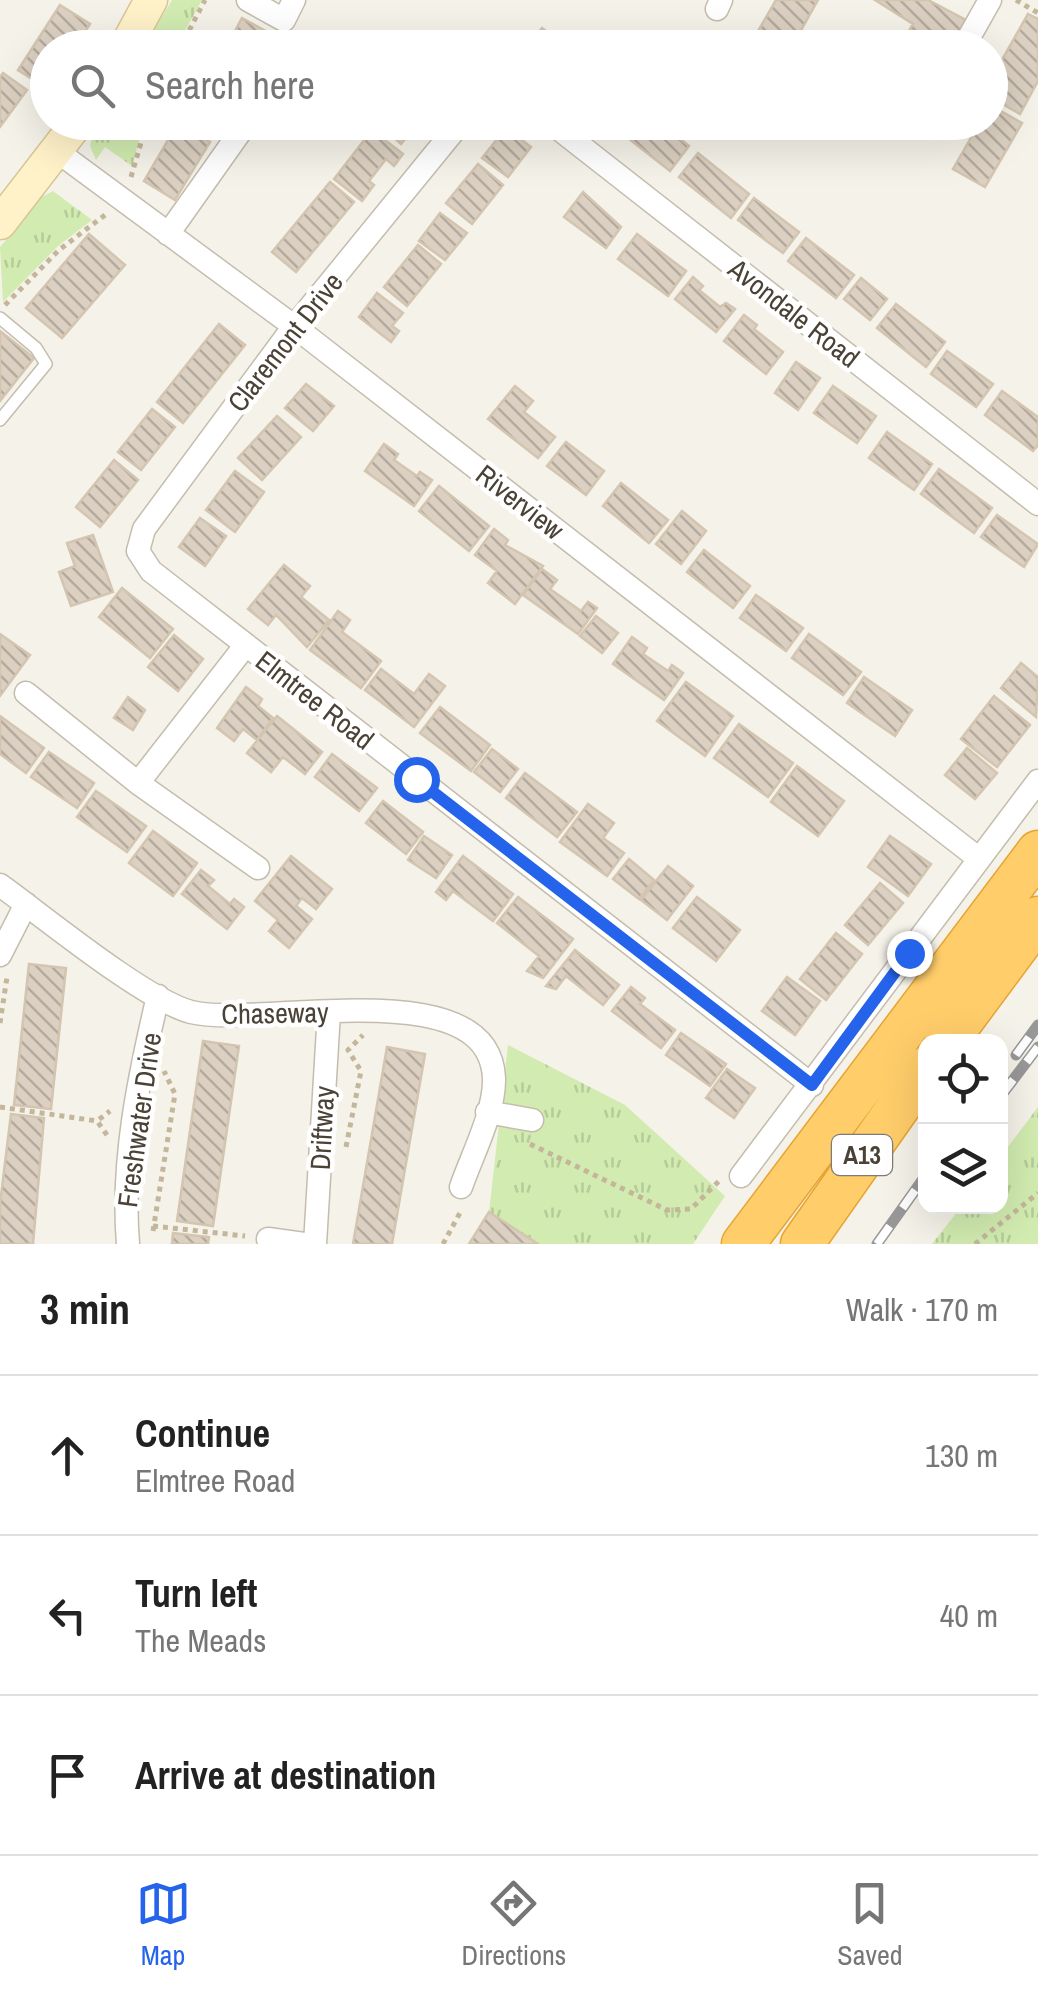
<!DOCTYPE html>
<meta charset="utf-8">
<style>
body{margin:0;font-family:"Archivo Narrow",sans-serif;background:#f2f2f2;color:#222}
.controls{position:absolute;right:30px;bottom:30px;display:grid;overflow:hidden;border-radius:20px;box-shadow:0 10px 40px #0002}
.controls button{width:90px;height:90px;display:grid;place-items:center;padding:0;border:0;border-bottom:2px solid #e0e0e0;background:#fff;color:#222;font:50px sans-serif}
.stop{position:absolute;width:30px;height:30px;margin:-22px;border:8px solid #2563eb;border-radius:50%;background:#fff}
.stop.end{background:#2563eb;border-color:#fff;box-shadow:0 2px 10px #0008}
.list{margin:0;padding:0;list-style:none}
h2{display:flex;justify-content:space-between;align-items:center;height:130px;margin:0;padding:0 40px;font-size:42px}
h2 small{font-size:32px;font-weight:400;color:#767676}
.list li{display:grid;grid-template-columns:65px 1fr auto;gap:30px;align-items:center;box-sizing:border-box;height:160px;padding:0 40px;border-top:2px solid #e0e0e0}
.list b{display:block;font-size:38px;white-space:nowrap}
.list p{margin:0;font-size:32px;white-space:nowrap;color:#767676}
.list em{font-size:32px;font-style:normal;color:#767676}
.icon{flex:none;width:55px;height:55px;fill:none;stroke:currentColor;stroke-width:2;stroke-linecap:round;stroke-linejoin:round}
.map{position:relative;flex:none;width:1038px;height:1244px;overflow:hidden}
.search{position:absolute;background:#fff;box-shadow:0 10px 40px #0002;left:30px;right:30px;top:30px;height:110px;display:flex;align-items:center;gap:25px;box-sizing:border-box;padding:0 35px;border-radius:55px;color:#767676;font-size:38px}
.sheet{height:610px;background:#fff}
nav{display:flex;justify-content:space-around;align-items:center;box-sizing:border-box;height:140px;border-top:2px solid #e0e0e0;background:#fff;font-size:28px;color:#767676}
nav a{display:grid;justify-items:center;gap:5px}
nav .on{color:#2563eb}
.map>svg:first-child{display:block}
.grass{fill:url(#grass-tufts)}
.building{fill:url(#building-back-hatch);stroke:#d3c5b0;stroke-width:2.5}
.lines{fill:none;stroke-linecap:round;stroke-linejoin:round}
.lane-casing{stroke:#c4bdae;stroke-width:14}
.street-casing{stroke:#c4bdae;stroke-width:25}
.secondary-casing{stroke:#d8c696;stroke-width:35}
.highway-casing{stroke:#e6a432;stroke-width:45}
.path{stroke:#c4b69b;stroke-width:5;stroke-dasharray:5 5;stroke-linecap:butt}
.lane{stroke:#fff;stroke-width:11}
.street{stroke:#fff;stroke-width:22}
.secondary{stroke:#fff2c9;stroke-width:32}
.highway{stroke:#ffcd6a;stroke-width:42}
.rail-casing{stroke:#989898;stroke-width:11}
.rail{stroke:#fff;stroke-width:8;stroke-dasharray:22;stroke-linecap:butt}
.route{stroke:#2563eb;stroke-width:12}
.labels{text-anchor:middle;stroke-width:9;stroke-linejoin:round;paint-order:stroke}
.shield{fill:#fff;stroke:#807b73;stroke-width:2.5}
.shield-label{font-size:25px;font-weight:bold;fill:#4a4237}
.street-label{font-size:28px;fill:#4a4237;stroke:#fff}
</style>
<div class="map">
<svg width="1038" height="1244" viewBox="0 0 1038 1244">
<defs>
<pattern id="grass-tufts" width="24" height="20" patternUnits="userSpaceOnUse" patternTransform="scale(2.5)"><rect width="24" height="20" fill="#d1ebb0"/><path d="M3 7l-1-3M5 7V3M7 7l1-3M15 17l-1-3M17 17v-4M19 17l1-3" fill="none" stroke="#b5cb98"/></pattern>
<pattern id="building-back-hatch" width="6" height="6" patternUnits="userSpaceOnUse" patternTransform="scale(2.5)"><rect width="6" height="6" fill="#dbd0c1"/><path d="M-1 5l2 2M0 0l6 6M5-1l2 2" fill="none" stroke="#b4aa9e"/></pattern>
</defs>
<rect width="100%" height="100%" fill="#f5f2e9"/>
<path class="grass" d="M 172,0 L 202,0 L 176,47 L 144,47 Z
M 94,123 L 144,123 L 132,166 L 105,147 L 96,160 L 90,146 Z
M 53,191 L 92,220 L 58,246 L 3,302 L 0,247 L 40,198 Z
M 508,1045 L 625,1105 L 725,1196 L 693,1244 L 538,1244 L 489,1212 Z
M 1038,1107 L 1038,1244 L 932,1244 L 961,1207 L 1000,1206 L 1001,1156 Z"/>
<path class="building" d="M 776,0 L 818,0 L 791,48 L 772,48 L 754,38 Z
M 875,0 L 928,0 L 966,20 L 951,48 L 946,48 L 910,29 L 913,24 Z
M 60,5 L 90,24 L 75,48 L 48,48 L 48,89 L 18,70 Z
M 1028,14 L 1038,19 L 1038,81 L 1020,114 L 990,97 L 990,81 Z
M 242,18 L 284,41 L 280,48 L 226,48 Z
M 542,28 L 568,48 L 527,48 Z
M 3,73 L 27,90 L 0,127 L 0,77 Z
M 990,105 L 1022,123 L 985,187 L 953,169 L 980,122 L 990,122 Z
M 377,122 L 419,122 L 401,144 Z
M 641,122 L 659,122 L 689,146 L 670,171 L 628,138 Z
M 178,123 L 210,142 L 175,200 L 144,181 Z
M 506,128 L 531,147 L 508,177 L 482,158 Z
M 372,130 L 403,154 L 394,166 L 386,159 L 369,181 L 374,185 L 362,201 L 334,179 Z
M 698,153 L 749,194 L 731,218 L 679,177 Z
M 478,164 L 503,185 L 472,224 L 446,203 Z
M 330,182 L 354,202 L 296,272 L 272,252 Z
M 583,192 L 621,227 L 606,248 L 564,217 Z
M 754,198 L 799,232 L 783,253 L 738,220 Z
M 440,213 L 467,233 L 445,260 L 419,241 Z
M 89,234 L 125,265 L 62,338 L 26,308 Z
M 637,234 L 686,271 L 668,296 L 618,259 Z
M 806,238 L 854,275 L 836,298 L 788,261 Z
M 418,245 L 441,264 L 407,306 L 384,287 Z
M 693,277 L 703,286 L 699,290 L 720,307 L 726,303 L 735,309 L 716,332 L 675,299 Z
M 861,278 L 887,299 L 870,320 L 844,299 Z
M 377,293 L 403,313 L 392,326 L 399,331 L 391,342 L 359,317 Z
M 896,304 L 945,342 L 926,367 L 877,328 Z
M 744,315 L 757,325 L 754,329 L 783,352 L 766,374 L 724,341 Z
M 219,324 L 245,345 L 183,423 L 157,402 Z
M 0,331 L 34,358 L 0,401 Z
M 947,351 L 993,384 L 976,407 L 931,374 Z
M 796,362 L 820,378 L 798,410 L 775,393 Z
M 306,384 L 334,406 L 313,431 L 285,408 Z
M 515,386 L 533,401 L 524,412 L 555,437 L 538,458 L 488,419 Z
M 833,386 L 876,416 L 857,443 L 814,413 Z
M 1002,391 L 1038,417 L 1038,445 L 1033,451 L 985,415 Z
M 152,409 L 175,427 L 141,470 L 118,452 Z
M 277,416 L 301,437 L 262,480 L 238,458 Z
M 887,432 L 932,464 L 914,490 L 869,458 Z
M 566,442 L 604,471 L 586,495 L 547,466 Z
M 384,444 L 398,454 L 394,460 L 417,476 L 420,472 L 432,480 L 414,506 L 365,471 Z
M 114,460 L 138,480 L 100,527 L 76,507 Z
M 939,469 L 992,508 L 974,533 L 921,494 Z
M 235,471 L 264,492 L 235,532 L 206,510 Z
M 621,483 L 668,520 L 649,543 L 603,506 Z
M 439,486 L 489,526 L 469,551 L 419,511 Z
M 682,511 L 706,531 L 681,564 L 656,544 Z
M 997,515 L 1038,544 L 1024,567 L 981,537 Z
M 200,518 L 226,536 L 205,566 L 179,547 Z
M 494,529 L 508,540 L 505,545 L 543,566 L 515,604 L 488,583 L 497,571 L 475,555 Z
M 93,535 L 113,592 L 71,606 L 59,572 L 75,566 L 67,543 Z
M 704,550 L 750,586 L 733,608 L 687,572 Z
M 284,565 L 310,586 L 301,597 L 329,620 L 307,647 L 276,615 L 268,625 L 248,609 Z
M 542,569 L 557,580 L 550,589 L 581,611 L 588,602 L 597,608 L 578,634 L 523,595 Z
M 122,588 L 173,629 L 150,658 L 99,617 Z
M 756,595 L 803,628 L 786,651 L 740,618 Z
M 338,611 L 350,620 L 342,632 L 381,661 L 361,688 L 310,650 Z
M 596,616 L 618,633 L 602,653 L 580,636 Z
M 0,634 L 30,655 L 0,696 Z
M 809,634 L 861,672 L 843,695 L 792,658 Z
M 174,635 L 203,659 L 178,691 L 148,667 Z
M 632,637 L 647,648 L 643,654 L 668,671 L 672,665 L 683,673 L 664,700 L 613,664 Z
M 1021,663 L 1038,677 L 1036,717 L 1001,688 Z
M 381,669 L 414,694 L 429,674 L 445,686 L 414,727 L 365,690 Z
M 864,677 L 912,710 L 895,736 L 847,703 Z
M 686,682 L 733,716 L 705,756 L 657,721 Z
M 246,687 L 262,699 L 258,706 L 273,718 L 257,740 L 243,729 L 234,741 L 217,728 Z
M 994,696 L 1030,725 L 997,767 L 961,739 Z
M 128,697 L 145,710 L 133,730 L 114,718 Z
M 440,707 L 490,745 L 471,771 L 420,733 Z
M 0,716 L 44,748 L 26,773 L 0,754 Z
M 277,716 L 322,752 L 305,774 L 283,757 L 271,772 L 247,753 Z
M 739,724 L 793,763 L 768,797 L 714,758 Z
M 967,748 L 997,773 L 975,799 L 945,775 Z
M 492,749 L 518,769 L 500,792 L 474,772 Z
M 49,752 L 94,783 L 77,808 L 31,777 Z
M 332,754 L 377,788 L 359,811 L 315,777 Z
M 797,766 L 844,801 L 818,836 L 771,802 Z
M 525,773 L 577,812 L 557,837 L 506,798 Z
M 96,791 L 146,826 L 127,852 L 77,817 Z
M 383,801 L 423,832 L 406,854 L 366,823 Z
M 588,804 L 614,823 L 603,838 L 624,853 L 607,876 L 560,842 Z
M 153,831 L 197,863 L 173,896 L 129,863 Z
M 424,836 L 452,855 L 436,878 L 408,860 Z
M 890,836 L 931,864 L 908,896 L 868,867 Z
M 291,856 L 332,889 L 316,909 L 302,898 L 296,906 L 312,919 L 289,948 L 269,931 L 278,920 L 255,901 Z
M 463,856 L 513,894 L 493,921 L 453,891 L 446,900 L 436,892 Z
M 629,859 L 654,880 L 639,899 L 613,879 Z
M 668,866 L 693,886 L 667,920 L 641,900 Z
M 201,870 L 214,880 L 208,886 L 230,904 L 234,899 L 244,907 L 227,929 L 182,894 Z
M 880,883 L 903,903 L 868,945 L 845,925 Z
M 518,897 L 573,939 L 543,978 L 527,971 L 539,956 L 497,923 Z
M 697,897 L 740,930 L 716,961 L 673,928 Z
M 836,933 L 862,954 L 826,1000 L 800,979 Z
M 575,950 L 619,985 L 603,1005 L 566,976 L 556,989 L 546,986 Z
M 29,964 L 66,968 L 51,1109 L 14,1105 Z
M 787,977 L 820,1001 L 795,1035 L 762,1011 Z
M 631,987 L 645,998 L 640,1004 L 675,1030 L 661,1048 L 612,1011 Z
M 681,1033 L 726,1064 L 710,1086 L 666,1055 Z
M 203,1041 L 239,1046 L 213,1226 L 177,1221 Z
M 387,1047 L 425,1054 L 392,1244 L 353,1244 Z
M 727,1069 L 755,1088 L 734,1118 L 706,1098 Z
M 11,1114 L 44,1118 L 33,1244 L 0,1244 L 0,1204 Z
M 489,1212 L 538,1244 L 469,1244 Z
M 173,1233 L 209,1237 L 208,1244 L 172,1244 Z"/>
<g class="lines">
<defs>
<path id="lane" d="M 0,318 L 36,348 L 46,364 L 0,420"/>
<path id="street" d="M 248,0 L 284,20 L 294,0
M 717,9 L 721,0
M 963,48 L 990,0
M 461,122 L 289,333 L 144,529 L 138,551 L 151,571 L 812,1085
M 550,122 L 1038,504
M 58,152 L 295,327 L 978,858
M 168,234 L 243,128
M 26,693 L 138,783 L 258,868
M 138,783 L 245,646
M 0,885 C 43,916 145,1000 191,1012 C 259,1029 489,969 494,1078 C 495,1112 472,1155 461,1187
M 0,955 L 26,904
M 487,1112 L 532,1120
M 741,1176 L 1038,781
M 268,1239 L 304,1244
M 128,1244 C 121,1161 139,1077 158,996
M 315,1244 L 329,1012"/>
<path id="secondary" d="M 125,48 L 151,0
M 0,223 L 78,122"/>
<path id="highway" d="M 946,1042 L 1038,918
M 743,1244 L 1038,852
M 802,1244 L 926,1068"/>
</defs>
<use href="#lane" class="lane-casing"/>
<use href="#street" class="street-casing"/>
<use href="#secondary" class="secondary-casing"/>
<use href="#highway" class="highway-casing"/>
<path class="path" d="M 1016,0 L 1038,13
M 180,48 L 205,0
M 131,177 L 147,122
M 5,305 L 59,250 L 105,215
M 0,1023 L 7,977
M 0,1107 L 97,1121
M 107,1135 L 97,1121 L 110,1111
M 530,1144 L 667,1210 L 691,1209 L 721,1179
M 346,1147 L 361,1071 L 348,1050 L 363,1035
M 153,1226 L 245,1236
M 153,1231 L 175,1094 L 164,1071
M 443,1244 L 461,1211
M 975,1244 L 1038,1193"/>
<use href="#lane" class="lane"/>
<use href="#street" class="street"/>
<use href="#secondary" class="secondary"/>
<use href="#highway" class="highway"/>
<defs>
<path id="rail" d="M 1016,1055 L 1038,1025
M 1000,1097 L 1038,1047
M 877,1244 L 926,1175"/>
</defs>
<use href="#rail" class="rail-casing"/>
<use href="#rail" class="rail"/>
</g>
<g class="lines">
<path class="route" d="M 416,779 L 812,1085 L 909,953"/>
</g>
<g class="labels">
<rect class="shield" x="832" y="1135" width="60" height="40" rx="8"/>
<g class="shield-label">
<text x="862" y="1164">A13</text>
</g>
<g class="street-label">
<text transform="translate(794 313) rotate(38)" y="10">Avondale Road</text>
<text transform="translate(285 342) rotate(-52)" y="10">Claremont Drive</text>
<text transform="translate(520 502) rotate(38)" y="10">Riverview</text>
<text transform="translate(315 700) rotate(38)" y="10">Elmtree Road</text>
<text transform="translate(275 1013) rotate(-1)" y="10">Chaseway</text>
<text transform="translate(139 1120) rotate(-82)" y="10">Freshwater Drive</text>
<text transform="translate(322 1128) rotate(-87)" y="10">Driftway</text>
</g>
</g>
</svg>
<div class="controls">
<button><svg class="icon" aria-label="locate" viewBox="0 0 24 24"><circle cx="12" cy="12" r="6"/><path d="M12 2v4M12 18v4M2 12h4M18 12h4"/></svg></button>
<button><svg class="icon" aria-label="layers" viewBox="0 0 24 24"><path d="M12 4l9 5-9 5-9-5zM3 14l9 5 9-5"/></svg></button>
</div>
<div class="stop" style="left:416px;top:779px"></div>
<div class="stop end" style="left:909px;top:953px"></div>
<div class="search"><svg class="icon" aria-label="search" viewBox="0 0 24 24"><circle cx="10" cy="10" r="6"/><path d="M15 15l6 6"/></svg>Search here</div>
</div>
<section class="sheet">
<h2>3 min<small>Walk · 170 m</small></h2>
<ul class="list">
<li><svg class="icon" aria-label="ahead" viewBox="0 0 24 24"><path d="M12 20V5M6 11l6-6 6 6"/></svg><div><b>Continue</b><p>Elmtree Road</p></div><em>130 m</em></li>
<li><svg class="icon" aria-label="left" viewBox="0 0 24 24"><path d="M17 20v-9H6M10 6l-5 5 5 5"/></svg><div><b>Turn left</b><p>The Meads</p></div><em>40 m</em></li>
<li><svg class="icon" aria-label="arrive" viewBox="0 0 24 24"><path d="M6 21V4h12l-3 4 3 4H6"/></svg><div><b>Arrive at destination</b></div></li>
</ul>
</section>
<nav>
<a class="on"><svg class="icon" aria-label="map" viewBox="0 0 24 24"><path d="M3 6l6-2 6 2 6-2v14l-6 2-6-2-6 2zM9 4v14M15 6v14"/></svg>Map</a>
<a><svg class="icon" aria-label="directions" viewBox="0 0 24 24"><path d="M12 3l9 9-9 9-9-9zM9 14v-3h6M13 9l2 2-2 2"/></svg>Directions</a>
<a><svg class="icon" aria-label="saved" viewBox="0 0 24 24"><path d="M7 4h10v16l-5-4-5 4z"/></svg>Saved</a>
</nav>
